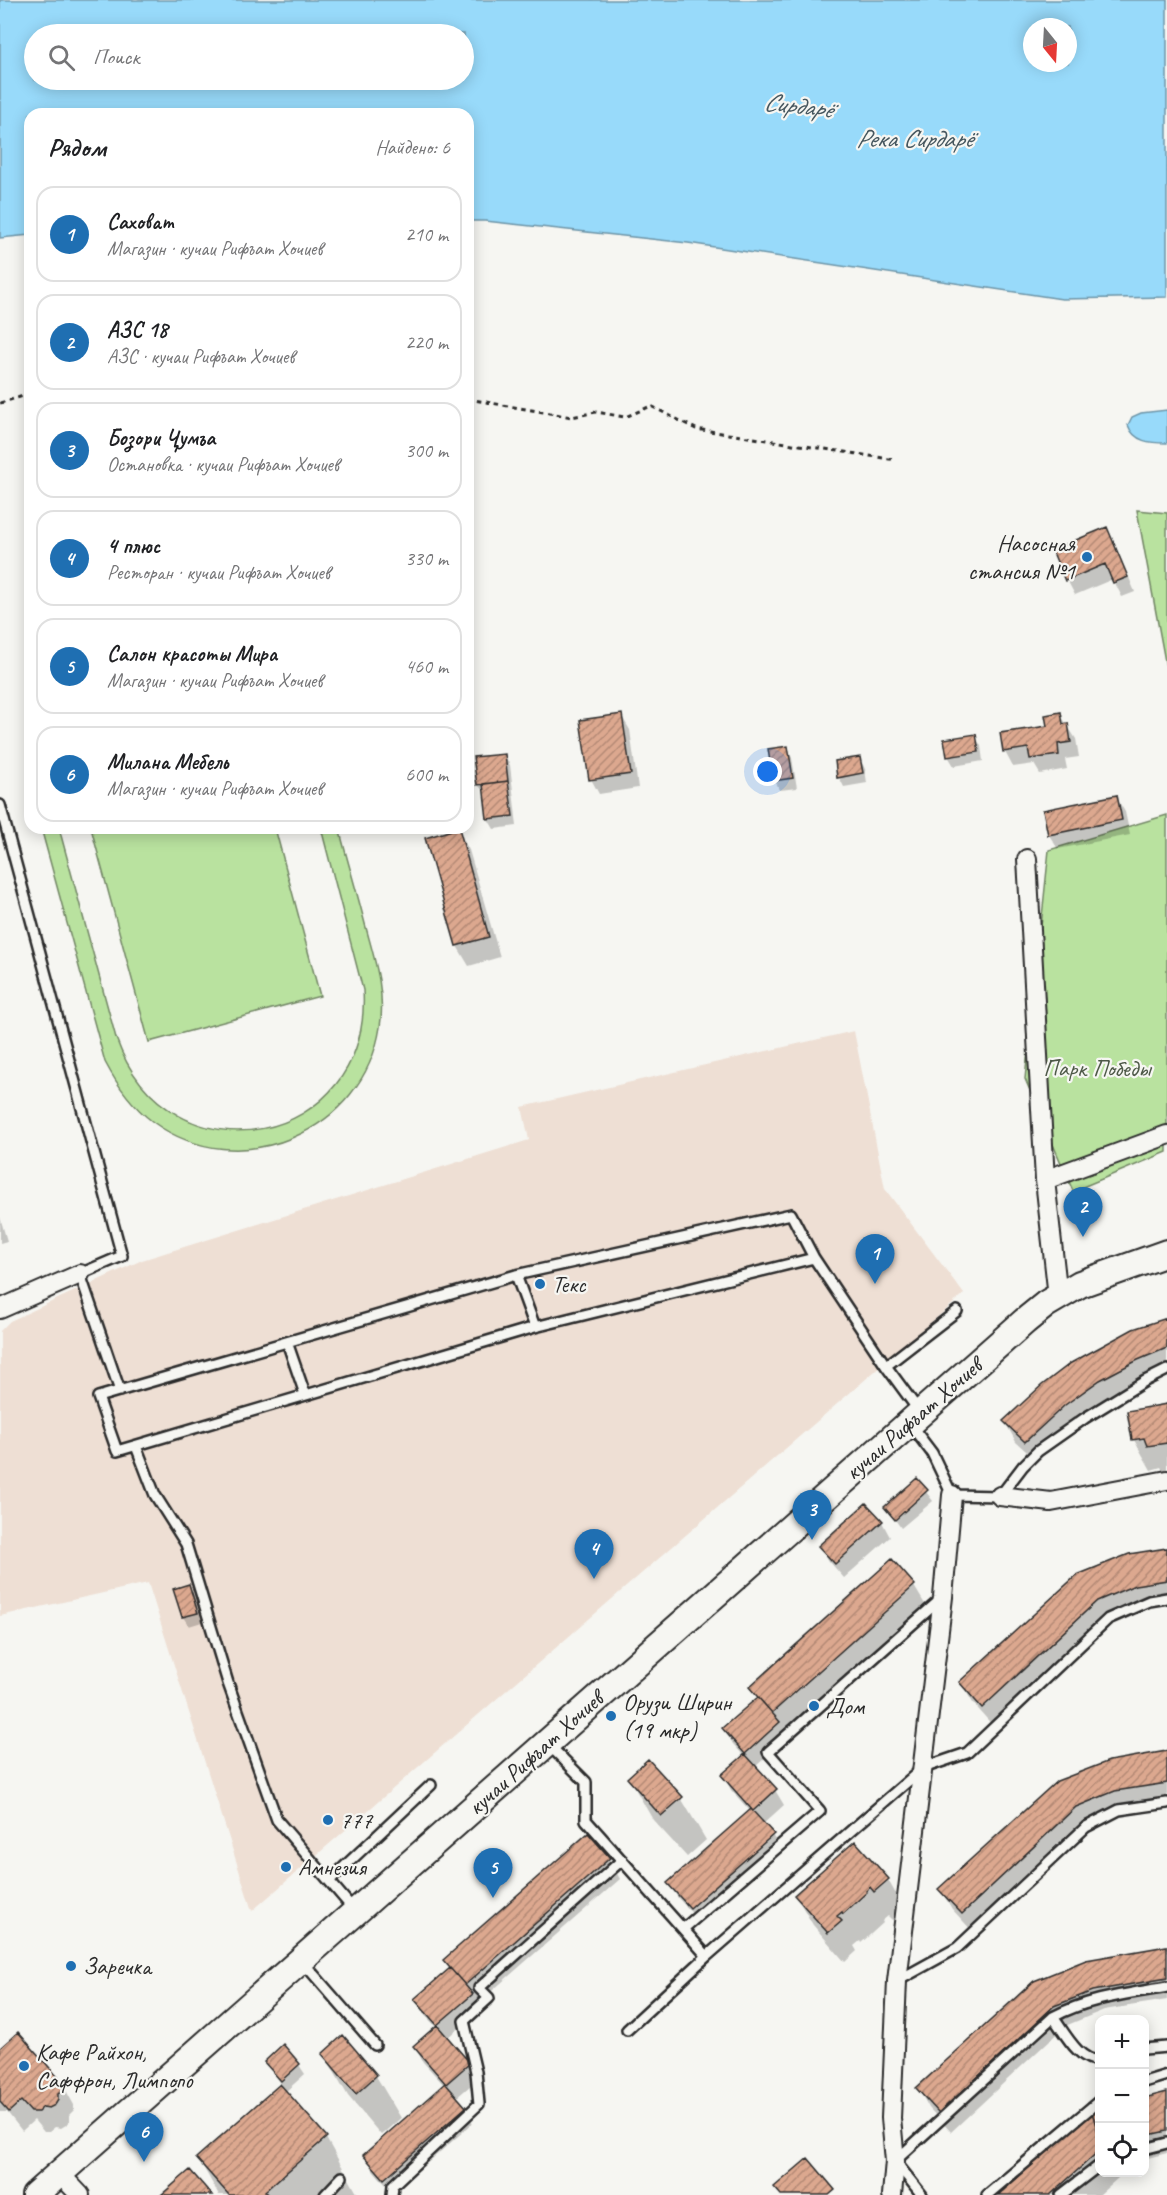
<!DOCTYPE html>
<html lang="ru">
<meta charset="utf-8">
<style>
body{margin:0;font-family:Caveat,sans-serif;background:#f2f2f2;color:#202124}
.controls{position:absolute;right:18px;bottom:18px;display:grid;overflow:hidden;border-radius:12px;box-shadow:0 3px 15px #0003}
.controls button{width:54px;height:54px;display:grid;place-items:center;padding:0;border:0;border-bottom:2px solid #e0e0e0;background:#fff;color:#202124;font:30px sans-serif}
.compass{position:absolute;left:1023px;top:18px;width:54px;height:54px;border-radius:50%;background:#fff;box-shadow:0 3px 15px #0003;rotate:162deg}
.you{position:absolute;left:768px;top:772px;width:21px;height:21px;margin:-15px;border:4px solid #fff;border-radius:50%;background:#1a73e8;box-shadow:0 0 0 9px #1a73e833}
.badge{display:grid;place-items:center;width:39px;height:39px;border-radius:50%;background:#1f6fb2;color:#fff;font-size:20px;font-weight:700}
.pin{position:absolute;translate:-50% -50px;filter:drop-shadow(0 2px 3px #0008)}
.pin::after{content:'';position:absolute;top:32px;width:21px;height:18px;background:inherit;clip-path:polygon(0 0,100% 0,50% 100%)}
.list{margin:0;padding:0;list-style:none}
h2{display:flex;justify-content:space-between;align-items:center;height:78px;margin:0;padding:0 24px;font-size:26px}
h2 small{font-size:20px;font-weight:400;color:#757577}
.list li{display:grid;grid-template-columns:39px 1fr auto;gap:18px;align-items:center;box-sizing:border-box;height:96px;margin:0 12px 12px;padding:0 12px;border:2px solid #e0e0e0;border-radius:18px}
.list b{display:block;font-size:22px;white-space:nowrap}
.list p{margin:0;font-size:20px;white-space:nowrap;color:#757577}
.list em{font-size:20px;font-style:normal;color:#757577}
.icon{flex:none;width:33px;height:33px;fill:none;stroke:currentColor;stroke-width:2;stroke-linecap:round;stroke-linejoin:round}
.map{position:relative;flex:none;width:1167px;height:2195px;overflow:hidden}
.search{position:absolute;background:#fff;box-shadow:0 3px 15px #0003;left:24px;top:24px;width:450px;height:66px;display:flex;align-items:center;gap:15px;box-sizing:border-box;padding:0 21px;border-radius:33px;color:#757577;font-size:22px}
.panel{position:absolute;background:#fff;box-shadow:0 3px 15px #0003;left:24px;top:108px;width:450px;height:726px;border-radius:18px}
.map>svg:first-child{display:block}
.built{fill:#eedfd4}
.green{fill:#b9e29f;stroke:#728665;stroke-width:1.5}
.water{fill:#98dafa;stroke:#6c94a7;stroke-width:1.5;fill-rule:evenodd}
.shadow{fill:#0003}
.building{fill:url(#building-hatch);stroke:#2b2b2b;stroke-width:1.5}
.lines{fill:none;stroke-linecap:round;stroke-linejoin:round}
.lane-casing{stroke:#2b2b2b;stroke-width:14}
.street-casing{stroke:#2b2b2b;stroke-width:22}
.secondary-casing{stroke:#2b2b2b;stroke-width:30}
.path{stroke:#2b2b2b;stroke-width:3;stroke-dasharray:4.5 4.5;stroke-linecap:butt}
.lane{stroke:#f6f6f2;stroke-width:9}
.street{stroke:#f6f6f2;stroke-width:18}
.secondary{stroke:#f6f6f2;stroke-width:26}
.poi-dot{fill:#1f6fb2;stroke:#f6f6f2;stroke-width:2}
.labels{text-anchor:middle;stroke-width:4.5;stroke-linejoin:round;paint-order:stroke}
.poi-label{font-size:24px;fill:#2b2b2b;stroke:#f6f6f2;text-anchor:start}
.park-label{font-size:24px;fill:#4e5948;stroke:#f6f6f2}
.street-label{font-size:24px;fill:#2b2b2b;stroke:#f6f6f2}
.water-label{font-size:26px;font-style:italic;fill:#46575f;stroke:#f6f6f2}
</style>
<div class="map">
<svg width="1167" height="2195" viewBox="0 0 1167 2195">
<defs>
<pattern id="building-hatch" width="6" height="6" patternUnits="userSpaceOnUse" patternTransform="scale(1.5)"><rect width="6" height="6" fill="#dca88f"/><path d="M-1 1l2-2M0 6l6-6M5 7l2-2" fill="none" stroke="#b38975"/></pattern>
</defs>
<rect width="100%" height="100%" fill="#f6f6f2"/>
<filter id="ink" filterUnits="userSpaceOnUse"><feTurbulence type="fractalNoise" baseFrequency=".0167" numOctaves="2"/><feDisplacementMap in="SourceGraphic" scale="12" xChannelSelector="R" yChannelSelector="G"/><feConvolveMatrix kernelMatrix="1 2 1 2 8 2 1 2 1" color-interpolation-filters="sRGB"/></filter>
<g filter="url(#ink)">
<path class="built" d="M 854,1031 L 885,1189 L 964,1294 L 252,1911 L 148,1583 L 0,1616 L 0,1331 L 10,1321 L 142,1260 L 529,1140 L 522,1107 Z"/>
<path class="green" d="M 1137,510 L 1167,513 L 1167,672 Z
M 1167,815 L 1167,1152 L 1073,1191 L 1025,1079 L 1049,850 Z
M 41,828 L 59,828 L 116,1038 C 169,1187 373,1146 363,990 L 321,828 L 339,828 C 347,859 356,889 364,920 C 373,955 386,990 380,1027 C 364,1132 239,1185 153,1122 C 132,1106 117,1085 105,1062 Z
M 91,828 L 275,828 L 320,996 L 149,1042 Z"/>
<path class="water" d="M 0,0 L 1167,0 L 1167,297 L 1062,299 L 688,243 L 485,221 L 468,221 L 468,114 L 30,114 L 30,235 L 0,238 ZM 1032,27 L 1068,27 L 1068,63 L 1032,63 ZM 34,34 L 464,34 L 464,80 L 34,80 Z
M 1167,410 L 1167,443 C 1150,443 1134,442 1128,425 L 1132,417 L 1141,413 Z"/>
<path class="shadow" d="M 1106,529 L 1115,544 L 1135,592 L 1122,597 L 1113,579 L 1075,595 L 1067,580 Z
M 1060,714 L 1076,739 L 1079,757 L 1065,759 L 1067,769 L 1040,774 L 1034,764 L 1013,767 L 1005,752 L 1002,734 L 1048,727 Z
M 621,715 L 630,730 L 638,788 L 599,794 L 591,779 Z
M 975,736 L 981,746 L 983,761 L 954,766 L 948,756 Z
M 787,748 L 792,758 L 797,788 L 780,790 L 775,781 Z
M 504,755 L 510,765 L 517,826 L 494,829 L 488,819 L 486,794 L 478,785 Z
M 860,759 L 865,769 L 867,783 L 844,787 L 839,777 Z
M 1116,797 L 1125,812 L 1130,835 L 1058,849 L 1049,835 Z
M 458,830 L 469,850 L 500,957 L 469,966 L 457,946 Z
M 0,1217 L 7,1241 L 0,1243 Z
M 1167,1319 L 1167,1372 L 1076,1425 L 1037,1461 L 1016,1442 L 1005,1422 Z
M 1167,1405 L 1167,1475 L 1165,1475 L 1161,1467 L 1151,1470 L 1134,1440 L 1129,1412 Z
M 917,1480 L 933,1501 L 901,1528 L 886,1507 Z
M 882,1522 L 890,1537 L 844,1578 L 829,1561 L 820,1546 Z
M 1167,1550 L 1167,1602 L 1147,1605 L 1108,1621 L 994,1727 L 973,1703 L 961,1683 Z
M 892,1561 L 914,1586 L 926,1606 L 785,1732 L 788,1737 L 755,1767 L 775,1790 L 784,1805 L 763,1824 L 772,1835 L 781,1849 L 700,1922 L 678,1898 L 669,1883 L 750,1811 L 731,1790 L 723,1775 L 744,1756 L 733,1744 L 724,1729 L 758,1699 L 751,1687 Z
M 189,1586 L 194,1595 L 202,1622 L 189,1626 L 183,1617 Z
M 1167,1753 L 1167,1804 L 1127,1811 L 1088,1827 L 974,1933 L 952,1909 L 940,1889 L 1058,1783 Z
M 629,1778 L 681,1798 L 706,1840 L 687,1857 L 653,1820 Z
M 609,1859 L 620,1879 L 477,2004 L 480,2009 L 447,2038 L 469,2064 L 478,2079 L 456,2098 L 473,2123 L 393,2193 L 374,2171 L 365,2156 L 445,2086 L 423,2062 L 415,2047 L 436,2027 L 425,2015 L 416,2000 L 450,1970 L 445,1960 Z
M 888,1880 L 905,1910 L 892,1920 L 888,1916 L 882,1921 L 883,1923 L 861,1943 L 860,1941 L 854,1946 L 857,1951 L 845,1962 L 813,1925 L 796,1896 Z
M 1167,1948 L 1167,2000 L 1104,2010 L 1065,2026 L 951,2132 L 929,2108 L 918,2088 L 1035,1982 Z
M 343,2038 L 376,2076 L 401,2118 L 381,2135 L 348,2096 L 324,2054 Z
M 0,2050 L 63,2085 L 74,2105 L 74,2110 L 69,2115 L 69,2121 L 66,2125 L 61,2128 L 55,2127 L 49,2132 L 44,2132 L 34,2120 L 22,2131 L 7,2112 L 0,2112 Z
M 266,2062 L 299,2065 L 305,2074 L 285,2092 L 326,2138 L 357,2193 L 355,2195 L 219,2195 L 198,2158 L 282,2085 Z
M 1167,2093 L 1167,2153 L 1144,2159 L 1144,2099 Z
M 1100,2111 L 1100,2172 L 1116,2172 L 1118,2178 L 1099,2195 L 1000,2195 Z"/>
<path class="building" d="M 1107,527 L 1128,577 L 1113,583 L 1105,564 L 1065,581 L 1052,550 Z
M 1061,712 L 1063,724 L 1068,723 L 1071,742 L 1058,744 L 1059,755 L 1030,759 L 1028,748 L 1003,752 L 1000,733 L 1047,726 L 1045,715 Z
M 622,714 L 631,774 L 589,780 L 580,720 Z
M 976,734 L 979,752 L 947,757 L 944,739 Z
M 788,746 L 793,778 L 773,781 L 768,749 Z
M 505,754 L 508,781 L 477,785 L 473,757 Z
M 860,757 L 863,773 L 837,778 L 835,761 Z
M 508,781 L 513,816 L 487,819 L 483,784 Z
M 1117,795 L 1122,820 L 1048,835 L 1043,810 Z
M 459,828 L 489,937 L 456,946 L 425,838 Z
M 1167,1318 L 1167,1348 L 1138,1360 L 1100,1380 L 1065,1405 L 1025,1442 L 1003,1421 L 1042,1385 L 1071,1363 L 1133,1329 Z
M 1167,1404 L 1167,1443 L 1147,1446 L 1144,1438 L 1132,1440 L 1127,1411 Z
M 917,1478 L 928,1490 L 895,1520 L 884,1507 Z
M 866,1503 L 883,1521 L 835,1564 L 818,1546 Z
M 1167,1548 L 1167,1580 L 1135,1585 L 1097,1601 L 982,1708 L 959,1682 L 1077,1575 L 1129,1554 Z
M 892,1559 L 915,1585 L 772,1713 L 749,1687 Z
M 189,1584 L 198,1613 L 182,1617 L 173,1589 Z
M 758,1697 L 780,1722 L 745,1754 L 722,1728 Z
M 1167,1751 L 1167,1783 L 1115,1791 L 1076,1807 L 962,1914 L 938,1889 L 1057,1781 L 1109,1761 Z
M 745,1754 L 777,1789 L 753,1811 L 721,1775 Z
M 648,1759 L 683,1797 L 661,1816 L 627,1778 Z
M 751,1809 L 774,1834 L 690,1908 L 667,1883 Z
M 588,1833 L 610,1858 L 465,1985 L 443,1960 Z
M 855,1841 L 889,1879 L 874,1892 L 870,1887 L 866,1891 L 867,1892 L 843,1914 L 842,1912 L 837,1916 L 842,1921 L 828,1933 L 794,1895 Z
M 1167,1946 L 1167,1978 L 1093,1991 L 1054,2006 L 939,2113 L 916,2088 L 1034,1981 L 1086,1960 Z
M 450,1968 L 473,1994 L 437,2025 L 414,1999 Z
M 437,2025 L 470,2063 L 446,2084 L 413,2046 Z
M 18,2032 L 64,2084 L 63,2090 L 58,2094 L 58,2100 L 55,2105 L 49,2108 L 43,2107 L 38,2112 L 31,2112 L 21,2101 L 9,2112 L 0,2102 L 0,2048 Z
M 343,2035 L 377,2075 L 356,2094 L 322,2054 Z
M 283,2044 L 300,2064 L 281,2081 L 264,2062 Z
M 445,2083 L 466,2107 L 384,2179 L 363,2155 Z
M 280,2084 L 327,2137 L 265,2191 L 269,2195 L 229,2195 L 196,2158 Z
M 1167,2092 L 1167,2131 L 1144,2136 L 1144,2098 Z
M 1100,2110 L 1100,2140 L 1092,2112 Z
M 1092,2112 L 1100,2140 L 1100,2150 L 1050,2195 L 998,2195 Z
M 808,2158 L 835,2190 L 829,2195 L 781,2195 L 774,2187 Z
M 190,2170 L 212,2195 L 161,2195 Z"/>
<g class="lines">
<defs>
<path id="lane" d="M 0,805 L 122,1256 L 80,1274 L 120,1391
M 814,1258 L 791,1214 L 516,1275 L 98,1397 L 117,1451 L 535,1327 L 814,1258 L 886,1366 L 919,1411
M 516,1275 L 535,1327
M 287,1342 L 305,1394
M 886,1366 L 957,1311
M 910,1424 L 932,1453 L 952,1495 L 1000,1496 L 1023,1466 L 1038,1451 L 1085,1418 L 1145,1381 L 1167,1370
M 136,1446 L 155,1495 L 186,1544 L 228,1683 L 277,1820 L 354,1910
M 548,1744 L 586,1782 L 586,1820 L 707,1956 L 627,2030
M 330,1880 L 431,1785
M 683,1929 L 820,1811 L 768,1752 L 941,1599
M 707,1956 L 923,1768 L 967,1753 L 1108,1619 L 1149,1601 L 1167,1598
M 302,1961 L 375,2045
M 897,1981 L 957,1948 L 1086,1827 L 1119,1810 L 1167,1803
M 1053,2017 C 1088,1998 1128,1994 1167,1987
M 1144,2049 L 1167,2047
M 1144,2082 L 1167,2075
M 1144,2149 L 1167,2143
M 325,2195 L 342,2177
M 392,2195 L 393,2185 L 479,2104 L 476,2072 L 464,2021 L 489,1998 L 479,1988 L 622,1860
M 922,2195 L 895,2161 L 1053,2017 C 1065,2033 1078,2061 1100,2061
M 987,2195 L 1100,2100
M 1061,2195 L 1100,2165"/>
<path id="street" d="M 1027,859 L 1045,1180
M 1058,1297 L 1045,1180 L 1167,1135
M 0,1309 L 80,1274
M 1000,1496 L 1051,1502 L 1167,1480
M 59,2173 L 80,2195
M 892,2195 L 895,2161 L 891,2118 L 897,1981 L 943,1597 L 952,1495"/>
<path id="secondary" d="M 35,2195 L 1025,1321 L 1046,1304 L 1080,1284 L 1167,1253"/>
</defs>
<use href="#lane" class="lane-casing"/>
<use href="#street" class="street-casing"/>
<use href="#secondary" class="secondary-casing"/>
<path class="path" d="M 468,399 L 572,417 L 596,412 L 625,417 L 651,406 L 696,429 L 896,460
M 0,403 L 30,394"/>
<use href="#lane" class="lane"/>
<use href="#street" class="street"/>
<use href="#secondary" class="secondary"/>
</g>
</g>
<g class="poi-dot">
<circle cx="1087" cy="557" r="6"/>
<circle cx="540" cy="1284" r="6"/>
<circle cx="814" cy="1706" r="6"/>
<circle cx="611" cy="1716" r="6"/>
<circle cx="328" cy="1820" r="6"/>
<circle cx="286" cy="1867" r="6"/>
<circle cx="71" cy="1966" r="6"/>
<circle cx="24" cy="2066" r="6"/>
</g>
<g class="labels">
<g class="poi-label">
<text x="1075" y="551" text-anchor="end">Насосная<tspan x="1075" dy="28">стансия №1</tspan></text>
<text x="552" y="1292">Текс</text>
<text x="623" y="1710">Орузи Ширин<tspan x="623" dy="28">(19 мкр)</tspan></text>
<text x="826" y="1714">Дом</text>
<text x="340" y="1828">777</text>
<text x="298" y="1875">Амнезия</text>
<text x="83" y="1974">Заречка</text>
<text x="36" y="2060">Кафе Райхон,<tspan x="36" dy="28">Саффрон, Лимпопо</tspan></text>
</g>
<g class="park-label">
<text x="1097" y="1076">Парк Победы</text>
</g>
<g class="street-label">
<text transform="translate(913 1419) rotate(-41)" y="8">кучаи Рифъат Хочиев</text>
<text transform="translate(535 1753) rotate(-42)" y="8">кучаи Рифъат Хочиев</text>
</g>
<g class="water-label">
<text transform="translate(798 105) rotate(7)" y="9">Сирдарё</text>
<text x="914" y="147">Река Сирдарё</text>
</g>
</g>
</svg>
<div class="controls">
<button>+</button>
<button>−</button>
<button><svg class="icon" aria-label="locate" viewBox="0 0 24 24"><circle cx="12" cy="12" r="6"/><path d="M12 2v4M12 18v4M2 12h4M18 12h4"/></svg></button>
</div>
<svg class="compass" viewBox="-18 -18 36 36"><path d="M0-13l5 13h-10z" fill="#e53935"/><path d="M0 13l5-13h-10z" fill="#757577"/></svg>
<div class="you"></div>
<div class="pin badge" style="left:875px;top:1284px">1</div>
<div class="pin badge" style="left:1083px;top:1237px">2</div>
<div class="pin badge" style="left:812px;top:1540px">3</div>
<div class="pin badge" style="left:594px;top:1579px">4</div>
<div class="pin badge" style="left:493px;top:1898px">5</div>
<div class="pin badge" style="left:144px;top:2162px">6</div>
<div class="search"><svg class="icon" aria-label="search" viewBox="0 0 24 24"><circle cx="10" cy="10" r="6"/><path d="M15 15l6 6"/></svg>Поиск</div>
<section class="panel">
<h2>Рядом<small>Найдено: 6</small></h2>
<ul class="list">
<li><span class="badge">1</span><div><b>Саховат</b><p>Магазин · кучаи Рифъат Хочиев</p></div><em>210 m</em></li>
<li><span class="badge">2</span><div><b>АЗС 18</b><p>АЗС · кучаи Рифъат Хочиев</p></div><em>220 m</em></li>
<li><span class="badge">3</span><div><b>Бозори Ҷумъа</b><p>Остановка · кучаи Рифъат Хочиев</p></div><em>300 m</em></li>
<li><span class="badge">4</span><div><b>4 плюс</b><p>Ресторан · кучаи Рифъат Хочиев</p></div><em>330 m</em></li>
<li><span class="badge">5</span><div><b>Салон красоты Мира</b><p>Магазин · кучаи Рифъат Хочиев</p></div><em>460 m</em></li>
<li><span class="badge">6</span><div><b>Милана Мебель</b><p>Магазин · кучаи Рифъат Хочиев</p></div><em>600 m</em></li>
</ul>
</section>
</div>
